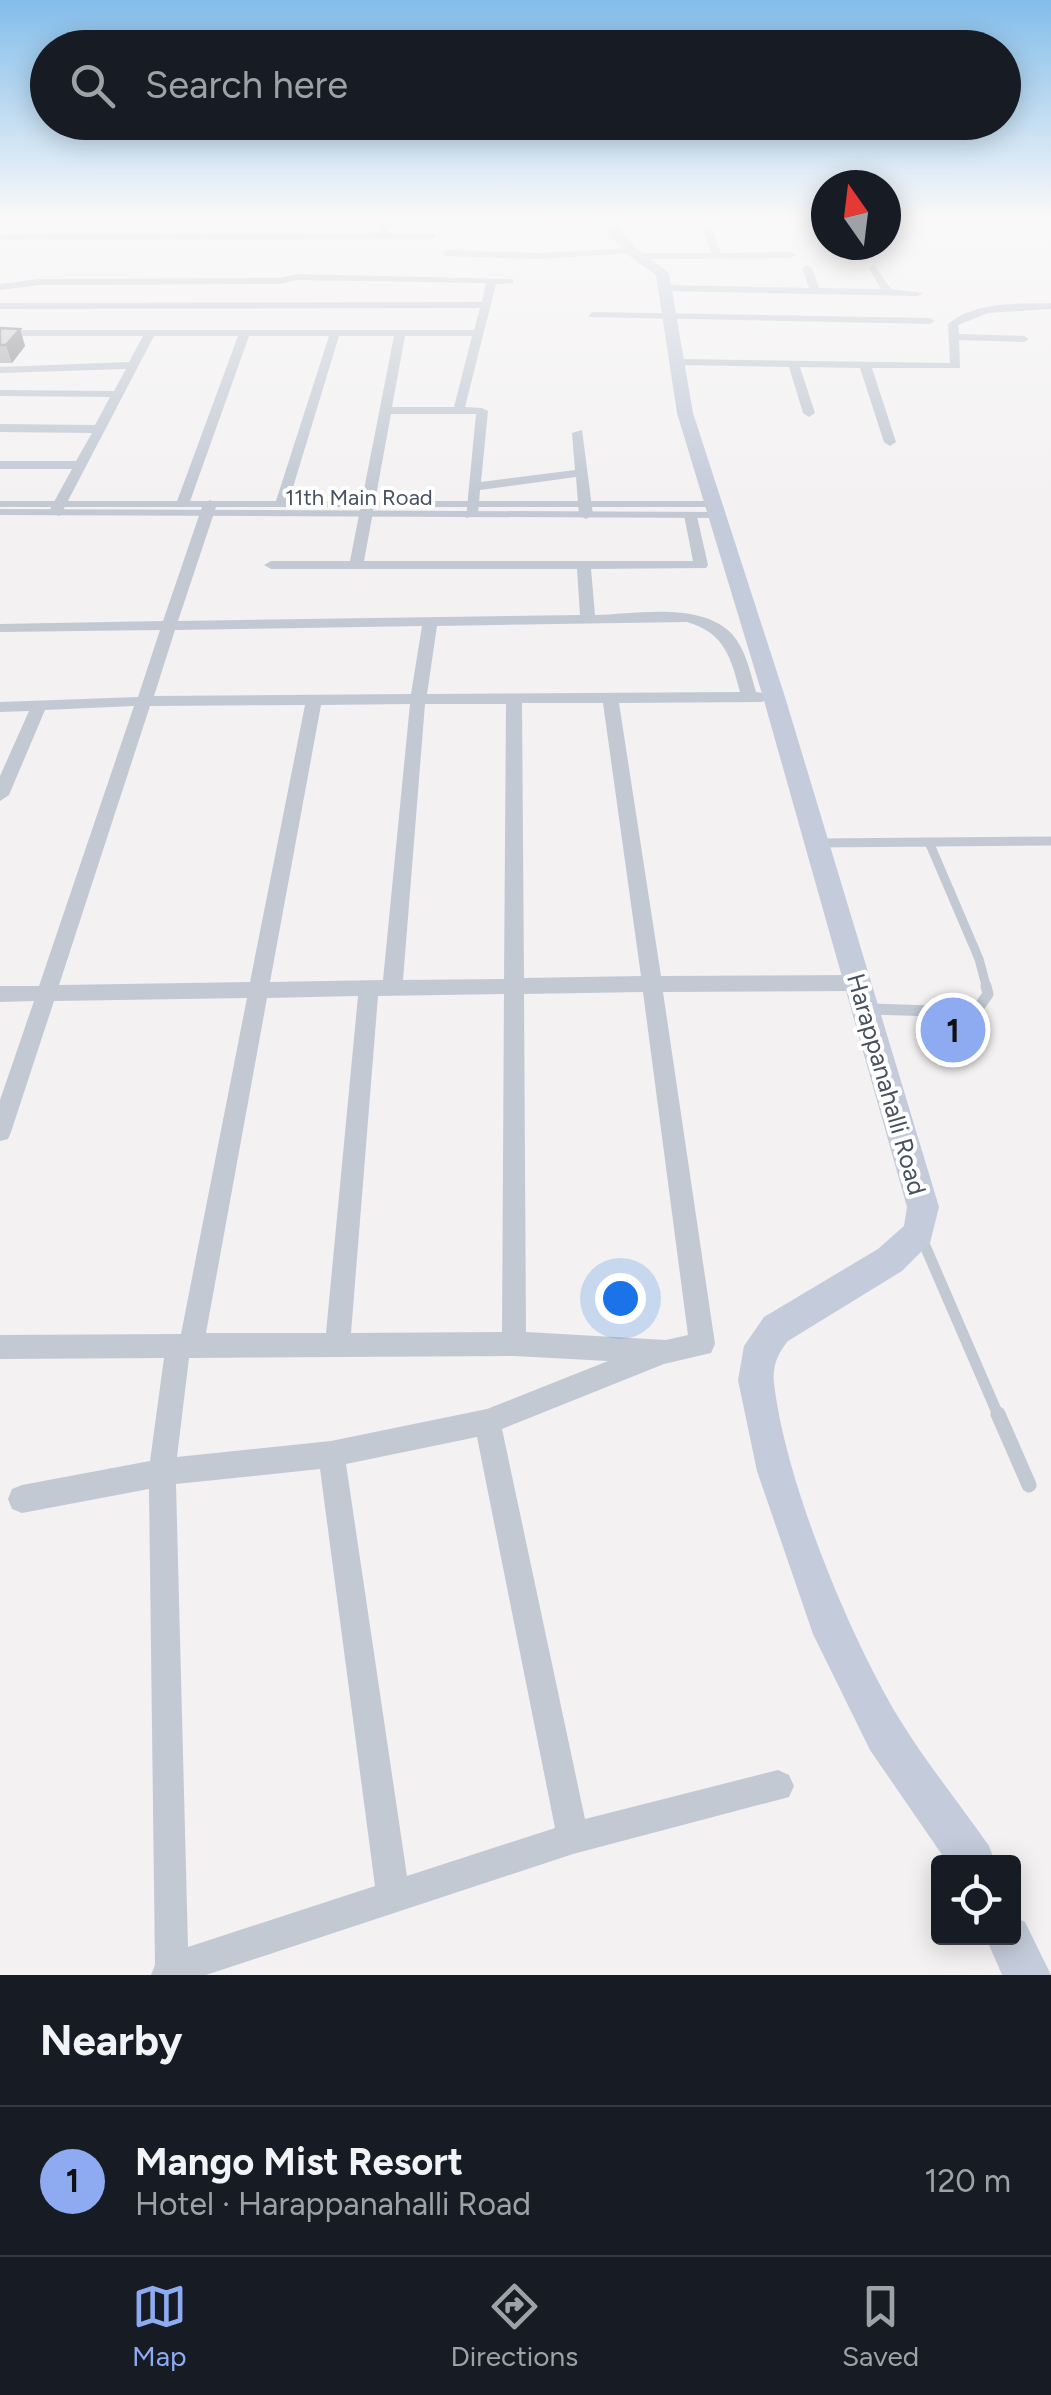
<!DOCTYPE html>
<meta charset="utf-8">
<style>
body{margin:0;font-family:Figtree,sans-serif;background:#242831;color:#f1f3f6}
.controls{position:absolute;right:30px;bottom:30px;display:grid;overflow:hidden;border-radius:10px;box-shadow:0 5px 25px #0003}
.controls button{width:90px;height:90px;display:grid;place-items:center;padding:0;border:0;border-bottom:2px solid #363941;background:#171b24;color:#f1f3f6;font:50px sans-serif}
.compass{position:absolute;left:811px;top:170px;width:90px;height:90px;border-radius:50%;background:#171b24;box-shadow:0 5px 25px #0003;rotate:346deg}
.you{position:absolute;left:620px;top:1298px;width:35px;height:35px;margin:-25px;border:8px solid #fff;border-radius:50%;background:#1a73e8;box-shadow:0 0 0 15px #1a73e833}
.badge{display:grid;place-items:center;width:65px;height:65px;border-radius:50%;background:#8eaaf0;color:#111;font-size:32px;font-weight:700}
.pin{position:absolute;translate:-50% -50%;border:5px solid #fff;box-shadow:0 2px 10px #0006}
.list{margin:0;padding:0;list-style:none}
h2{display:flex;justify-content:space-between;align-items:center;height:130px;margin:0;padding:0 40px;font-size:42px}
h2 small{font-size:32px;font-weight:400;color:#9ea1a6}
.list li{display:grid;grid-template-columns:65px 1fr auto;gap:30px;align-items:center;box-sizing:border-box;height:150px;padding:0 40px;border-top:2px solid #363941}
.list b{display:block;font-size:38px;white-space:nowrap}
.list p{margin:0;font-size:32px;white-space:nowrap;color:#9ea1a6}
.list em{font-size:32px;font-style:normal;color:#9ea1a6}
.icon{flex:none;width:55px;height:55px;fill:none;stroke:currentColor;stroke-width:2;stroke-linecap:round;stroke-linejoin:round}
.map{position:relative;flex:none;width:1051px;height:1975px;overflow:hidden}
.search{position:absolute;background:#171b24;box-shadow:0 5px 25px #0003;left:30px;right:30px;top:30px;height:110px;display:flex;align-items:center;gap:25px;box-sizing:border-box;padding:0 35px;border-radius:55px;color:#9ea1a6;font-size:38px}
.sheet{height:280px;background:#171b24}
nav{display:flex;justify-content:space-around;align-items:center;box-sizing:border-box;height:140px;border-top:2px solid #363941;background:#171b24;font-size:28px;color:#9ea1a6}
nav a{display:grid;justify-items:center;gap:5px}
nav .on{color:#8eaaf0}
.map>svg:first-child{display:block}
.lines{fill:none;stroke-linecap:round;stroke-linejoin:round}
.lane-far3{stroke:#c2c9d3;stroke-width:6}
.lane-far2{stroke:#c2c9d3;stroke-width:9}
.lane-far1{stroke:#c2c9d3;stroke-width:11}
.lane{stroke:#c2c9d3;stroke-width:15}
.street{fill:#c2c9d3;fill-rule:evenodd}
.secondary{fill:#c4cbda;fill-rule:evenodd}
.wall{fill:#afafb5}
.shaded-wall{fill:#8e8f94}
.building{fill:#cbccd3;stroke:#8e8f94;stroke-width:2.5}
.labels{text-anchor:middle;stroke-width:8;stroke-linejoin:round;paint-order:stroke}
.far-street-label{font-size:22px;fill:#48515f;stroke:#fff}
.street-label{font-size:25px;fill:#48515f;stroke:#fff}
</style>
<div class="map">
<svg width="1051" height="1975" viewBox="0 0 1051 1975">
<rect width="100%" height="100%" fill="#f3f1f1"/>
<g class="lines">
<path class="lane-far3" d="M 0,504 L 714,504
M 0,512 L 718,515"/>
<path class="lane-far2" d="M 929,842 L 979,959 L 987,989
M 818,843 L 1051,841"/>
<path class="lane-far1" d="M 870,1009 L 966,1012 L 979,1007 L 988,994 L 986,986
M 922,1239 L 999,1417"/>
<path class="lane" d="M 998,1414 L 1029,1485"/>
<path class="street" d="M 388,221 L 577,221 L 389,227 L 389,233 L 436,234 L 433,239 L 0,240 L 0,234 L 380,233 L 381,225 Z
M 700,221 L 709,221 L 721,253 L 791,252 L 796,255 L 791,258 L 640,259 L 635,256 L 640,253 L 711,253 Z
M 633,248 L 630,253 L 538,259 L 446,256 L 441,253 L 446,250 L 538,253 Z
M 807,265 L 812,268 L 819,288 L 881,289 L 869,268 L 874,265 L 891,289 L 923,293 L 918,296 L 665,291 L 660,288 L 665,285 L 809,288 L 802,268 Z
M 296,274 L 513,279 L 513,283 L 496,284 L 465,407 L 482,408 L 488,411 L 481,482 L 575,470 L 572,433 L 582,430 L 593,515 L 586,519 L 579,515 L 576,477 L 480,490 L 478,515 L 466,518 L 476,414 L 391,414 L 364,561 L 693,561 L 684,515 L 696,512 L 708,565 L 706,568 L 591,569 L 595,615 C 635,614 701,601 732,634 C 746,650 750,672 756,692 L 768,694 L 770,697 L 762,702 L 619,703 L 661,976 L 858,975 L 865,978 L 868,983 L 865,988 L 858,991 L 663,992 L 715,1344 L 711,1353 L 664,1364 L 502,1429 L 585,1819 L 778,1770 L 789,1775 L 794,1786 L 789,1797 L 573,1854 L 206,1975 L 151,1975 L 155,1965 L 149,1489 L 22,1513 L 12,1509 L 8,1499 L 12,1489 L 22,1485 L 150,1461 L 164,1358 L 0,1359 L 0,1335 L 181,1334 L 247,998 L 54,1001 L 11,1132 L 8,1139 L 0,1141 L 0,1100 L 34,1001 L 0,1002 L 0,986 L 39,986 L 134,706 L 45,710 L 9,795 L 0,801 L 0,776 L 29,711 L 0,712 L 0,702 L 138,697 L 160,630 L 0,632 L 0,624 L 163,621 L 203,504 L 210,500 L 217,504 L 178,621 L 580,615 L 577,569 L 271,569 L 264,565 L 271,561 L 350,561 L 394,336 L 339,336 L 287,507 L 275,504 L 329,336 L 249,336 L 188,507 L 176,504 L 238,336 L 154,336 L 60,516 L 48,513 L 72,469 L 0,469 L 0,461 L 76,461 L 92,433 L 0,432 L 0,424 L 95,425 L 110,397 L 0,396 L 0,390 L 114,391 L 126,369 L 0,373 L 0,367 L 129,362 L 143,336 L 0,336 L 0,330 L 474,330 L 480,308 L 0,309 L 0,303 L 482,302 L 486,283 L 296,280 L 280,284 L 39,285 L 0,290 L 0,284 L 39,279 L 280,278 ZM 405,336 L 472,336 L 454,407 L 392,407 ZM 687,622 C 725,633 731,658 740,692 L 427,694 L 437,626 ZM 422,626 L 411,694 L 154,696 L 175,630 ZM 522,703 L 603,703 L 641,976 L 524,978 ZM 410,704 L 383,980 L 270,982 L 321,705 ZM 425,704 L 506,704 L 504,979 L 403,980 ZM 305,705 L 250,982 L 59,985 L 150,706 ZM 643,992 L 688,1335 L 666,1340 L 526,1332 L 524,994 ZM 504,994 L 502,1332 L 351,1333 L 378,996 ZM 358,996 L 326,1333 L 206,1333 L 267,998 ZM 514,1356 L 608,1361 L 487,1409 L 331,1441 L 177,1457 L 189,1358 ZM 477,1437 L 555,1828 L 407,1876 L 346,1464 ZM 320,1469 L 375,1886 L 188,1947 L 176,1484 Z
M 1051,303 L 1051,309 L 988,313 L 958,325 L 959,334 L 1024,336 L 1029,339 L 1024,342 L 959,340 L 960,368 L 872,368 L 896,442 L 890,446 L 884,442 L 860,368 L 800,367 L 815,413 L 809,417 L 803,413 L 789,367 L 677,365 L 672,362 L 677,359 L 950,363 L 948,324 C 976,301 1016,304 1051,303 Z
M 592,312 L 930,318 L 935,321 L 930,324 L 588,317 Z"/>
<path class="secondary" d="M 600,221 L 613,221 L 635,247 L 669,273 L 693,413 L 785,697 L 939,1207 L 930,1243 L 902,1271 L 788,1341 C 778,1353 772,1366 774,1383 C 785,1480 849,1636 900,1720 C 927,1764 960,1804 989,1846 L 995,1862 L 947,1862 L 870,1750 L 813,1634 L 757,1471 L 738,1380 L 744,1346 L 764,1317 L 878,1249 L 904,1226 L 907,1207 L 763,697 L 677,413 L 656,275 L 625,253 Z
M 1014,1917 L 1025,1922 L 1051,1975 L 1002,1975 L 986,1938 L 1014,1938 Z"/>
</g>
<path class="wall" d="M 0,328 L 20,329 L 25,346 L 12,363 L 0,363 Z"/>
<path class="shaded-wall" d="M 20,329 L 25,346 L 12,363 L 6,345 Z"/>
<path class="building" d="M 0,328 L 20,329 L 6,345 L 0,345 Z"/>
<linearGradient id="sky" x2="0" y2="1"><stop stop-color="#83bdea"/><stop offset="0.44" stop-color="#faf9f9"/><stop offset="1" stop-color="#faf9f9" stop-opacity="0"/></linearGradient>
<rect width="1051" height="498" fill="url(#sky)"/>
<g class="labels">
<g class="far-street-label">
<text x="359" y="505">11th Main Road</text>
</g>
<g class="street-label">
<text transform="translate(887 1084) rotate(74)" y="9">Harappanahalli Road</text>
</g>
</g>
</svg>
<div class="controls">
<button><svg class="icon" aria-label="locate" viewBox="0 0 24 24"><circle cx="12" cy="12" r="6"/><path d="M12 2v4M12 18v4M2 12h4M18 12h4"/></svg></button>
</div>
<svg class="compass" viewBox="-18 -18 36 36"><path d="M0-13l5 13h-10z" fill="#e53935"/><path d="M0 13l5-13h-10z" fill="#9ea1a6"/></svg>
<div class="you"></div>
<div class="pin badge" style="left:953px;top:1030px">1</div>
<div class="search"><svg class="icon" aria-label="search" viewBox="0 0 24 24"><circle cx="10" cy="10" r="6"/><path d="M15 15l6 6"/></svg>Search here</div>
</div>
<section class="sheet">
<h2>Nearby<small></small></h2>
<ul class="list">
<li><span class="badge">1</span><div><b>Mango Mist Resort</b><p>Hotel · Harappanahalli Road</p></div><em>120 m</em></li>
</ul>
</section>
<nav>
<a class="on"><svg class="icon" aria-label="map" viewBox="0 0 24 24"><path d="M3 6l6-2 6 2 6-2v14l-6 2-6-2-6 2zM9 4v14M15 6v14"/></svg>Map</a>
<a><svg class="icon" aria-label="directions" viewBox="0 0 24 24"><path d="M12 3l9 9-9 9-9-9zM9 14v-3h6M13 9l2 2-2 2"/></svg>Directions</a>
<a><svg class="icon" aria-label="saved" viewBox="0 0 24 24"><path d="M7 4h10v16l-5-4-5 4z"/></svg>Saved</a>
</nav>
